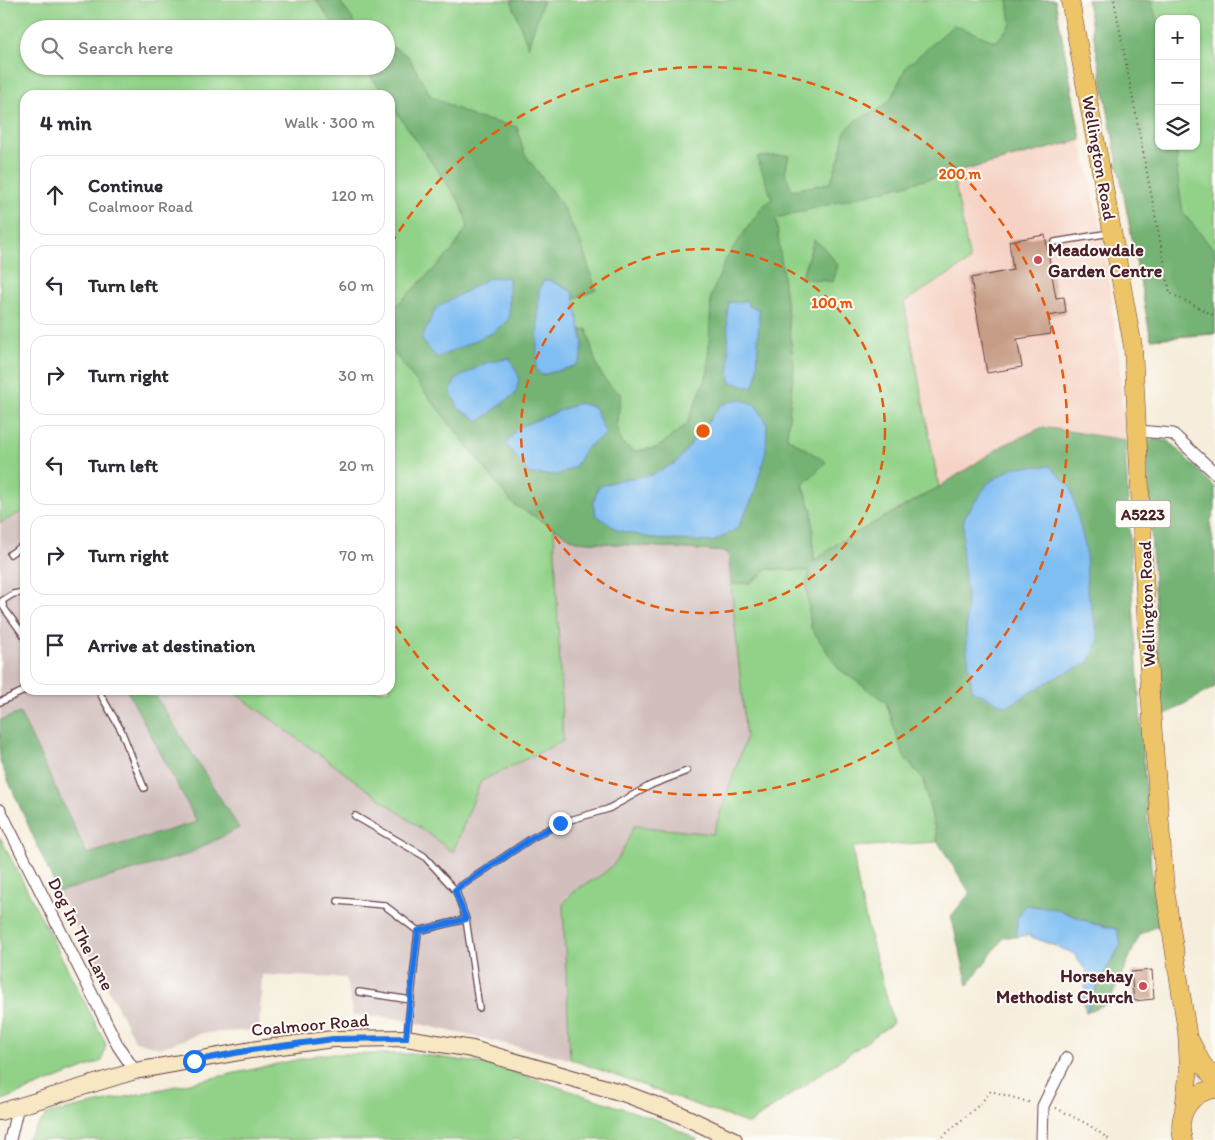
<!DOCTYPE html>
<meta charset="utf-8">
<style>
body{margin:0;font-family:Itim,sans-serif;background:#f2f2f3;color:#2b2b33}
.controls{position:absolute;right:15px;top:15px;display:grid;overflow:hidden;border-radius:10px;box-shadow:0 1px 4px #0004}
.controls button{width:45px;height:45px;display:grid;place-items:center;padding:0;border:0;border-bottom:1px solid #e1e1e2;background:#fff;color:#2b2b33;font:25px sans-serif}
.stop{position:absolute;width:15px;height:15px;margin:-11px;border:4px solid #1a73e8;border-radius:50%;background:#fff}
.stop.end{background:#1a73e8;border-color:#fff;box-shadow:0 1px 5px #0008}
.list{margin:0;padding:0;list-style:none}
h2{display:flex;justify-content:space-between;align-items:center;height:65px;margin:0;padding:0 20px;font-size:21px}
h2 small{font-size:16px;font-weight:400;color:#7c7c81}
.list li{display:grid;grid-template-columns:32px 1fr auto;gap:15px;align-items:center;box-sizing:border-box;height:80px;margin:0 10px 10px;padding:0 10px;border:1px solid #e1e1e2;border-radius:15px}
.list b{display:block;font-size:19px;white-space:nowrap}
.list p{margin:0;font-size:16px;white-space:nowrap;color:#7c7c81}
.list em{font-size:16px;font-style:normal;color:#7c7c81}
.icon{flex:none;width:28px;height:28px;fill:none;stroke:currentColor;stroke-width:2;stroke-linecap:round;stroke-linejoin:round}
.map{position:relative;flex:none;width:1215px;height:1140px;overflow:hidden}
.search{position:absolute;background:#fff;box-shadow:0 1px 4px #0004;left:20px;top:20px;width:375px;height:55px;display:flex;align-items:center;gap:12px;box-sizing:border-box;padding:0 18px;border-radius:28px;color:#7c7c81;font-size:19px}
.panel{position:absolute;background:#fff;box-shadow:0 1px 4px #0004;left:20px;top:90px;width:375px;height:605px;border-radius:15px}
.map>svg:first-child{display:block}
.built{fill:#f6d2c4}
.industrial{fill:#d1bfbe}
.green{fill:#91d188;stroke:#6e785a;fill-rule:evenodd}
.forest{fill:#74b374;stroke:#5f6950}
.water{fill:#7fbef3;stroke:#646e8f}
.building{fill:#c79c85}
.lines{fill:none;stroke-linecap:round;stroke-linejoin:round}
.lane-casing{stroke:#643e46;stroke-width:8}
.street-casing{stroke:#643e46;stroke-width:13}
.secondary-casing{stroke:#643e46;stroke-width:18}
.primary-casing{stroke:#643e46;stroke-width:19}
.path{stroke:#643e46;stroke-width:2;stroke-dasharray:1 4;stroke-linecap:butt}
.lane{stroke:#fff;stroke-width:5.5}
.street{stroke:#fff;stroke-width:11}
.secondary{stroke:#f8e7c3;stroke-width:16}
.primary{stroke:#eec469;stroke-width:18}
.route{stroke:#1a73e8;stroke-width:6}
.ring{fill:none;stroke:#e8590c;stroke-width:2.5;stroke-dasharray:9 6}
.poi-dot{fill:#d1495b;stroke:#fdfcf7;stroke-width:2}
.labels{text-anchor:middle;stroke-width:4;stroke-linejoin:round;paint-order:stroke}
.shield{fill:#fdfcf7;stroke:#806168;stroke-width:1}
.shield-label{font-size:16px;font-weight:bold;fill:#4a1f2b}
.street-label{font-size:18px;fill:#4a1f2b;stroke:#fdfcf7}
.poi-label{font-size:18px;font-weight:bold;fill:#4a1f2b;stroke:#fdfcf7;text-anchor:start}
.centre{fill:#e8590c;stroke:#fdfcf7;stroke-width:2.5}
.ring-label{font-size:15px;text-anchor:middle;font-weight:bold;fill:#e8590c;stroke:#fdfcf7;stroke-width:4;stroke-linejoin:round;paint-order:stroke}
</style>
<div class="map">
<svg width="1215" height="1140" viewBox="0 0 1215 1140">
<rect width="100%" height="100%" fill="#fdfcf7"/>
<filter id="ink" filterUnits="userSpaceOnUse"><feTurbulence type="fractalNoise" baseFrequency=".02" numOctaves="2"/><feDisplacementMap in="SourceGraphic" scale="10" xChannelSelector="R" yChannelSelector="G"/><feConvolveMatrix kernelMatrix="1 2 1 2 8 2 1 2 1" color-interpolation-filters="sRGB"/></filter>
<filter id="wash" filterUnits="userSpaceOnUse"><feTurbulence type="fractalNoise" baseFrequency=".0096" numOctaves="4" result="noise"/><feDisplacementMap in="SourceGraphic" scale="20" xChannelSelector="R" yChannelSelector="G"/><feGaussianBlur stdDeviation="1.12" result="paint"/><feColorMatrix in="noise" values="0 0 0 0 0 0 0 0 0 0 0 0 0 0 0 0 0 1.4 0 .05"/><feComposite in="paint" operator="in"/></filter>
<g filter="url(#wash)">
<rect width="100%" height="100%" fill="#f6eedc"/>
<path class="built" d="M 1081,140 L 1103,237 L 1119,357 L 1125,440 L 1043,427 L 1002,446 L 939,487 L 904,302 L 970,261 L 952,173 Z"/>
<path class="industrial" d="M 25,510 L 25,690 L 138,690 L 130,696 L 197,822 L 86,854 L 20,714 L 0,720 L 0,523 Z
M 553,528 L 576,541 L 728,552 L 746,738 L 713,834 L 634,826 L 620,856 L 606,872 L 567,896 L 563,905 L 570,1059 L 394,1018 L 353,1015 L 346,978 L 262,975 L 259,1030 L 203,1033 L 160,1048 L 135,1041 L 58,892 L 186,855 L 239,828 L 152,690 L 231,690 L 453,851 L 481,781 L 563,741 Z"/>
<path class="green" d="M 0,0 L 1055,0 L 1081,140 L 953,173 L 970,261 L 904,302 L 939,487 L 838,543 L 814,561 L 812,511 L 787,437 L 773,555 L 576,541 L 554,528 L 563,741 L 481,781 L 453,852 L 231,690 L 390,690 L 390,95 L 25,95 L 25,510 L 0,523 ZM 29,29 L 386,29 L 386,66 L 29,66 Z
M 1087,0 L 1215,0 L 1215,334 L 1151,339 ZM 1159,19 L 1196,19 L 1196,146 L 1159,146 Z
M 768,569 L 811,571 L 839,669 L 886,702 L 903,755 L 923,779 L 938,842 L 853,847 C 858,907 880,964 893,1023 L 749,1124 L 570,1059 L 563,905 C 570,888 591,884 605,872 C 620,861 626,843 634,826 L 713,834 L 746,738 L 731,584 L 750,583 Z
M 0,837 L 106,1044 L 102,1061 L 0,1101 Z
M 323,1054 L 417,1054 L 492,1065 L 658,1120 L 698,1140 L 26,1140 L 47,1114 Z"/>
<path class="forest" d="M 316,0 L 339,0 L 359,29 L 337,29 Z
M 511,0 L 543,0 L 528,47 Z
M 1008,0 L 1055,0 L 1081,140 L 776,218 L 794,366 L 787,437 L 826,462 L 803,485 L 812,511 L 814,561 L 838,543 L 939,487 L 1002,446 L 1043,427 L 1125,440 L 1133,604 L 1151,867 L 1162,924 L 1140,934 L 1109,1003 L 1086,1012 L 1098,983 L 1121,945 L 1117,929 L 1094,924 L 1056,909 L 1017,919 L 1017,937 L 1004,937 L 968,985 L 951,916 L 970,893 L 938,842 L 923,779 L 903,755 L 886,702 L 839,669 L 811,628 L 806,586 L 810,571 L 769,569 L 750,583 L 731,584 L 728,552 L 576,541 L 513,504 L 390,348 L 390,312 L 452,251 L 468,226 L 461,204 L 390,103 L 390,95 L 384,95 L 364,66 L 386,66 L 386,48 L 394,48 L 408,56 L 431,96 L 474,117 L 517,127 L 524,153 L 561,204 L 581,243 L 596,290 L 575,298 L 573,292 L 549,280 L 542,375 L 572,367 L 583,344 L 581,330 L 587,329 C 594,356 596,378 621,394 L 617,423 L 620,441 L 633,451 L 657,448 L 687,424 L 708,372 L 711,296 L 726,259 L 762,207 L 772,199 L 757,157 L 789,155 L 785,173 L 792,190 L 830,183 L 840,156 L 844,133 L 856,120 L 880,109 L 891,99 L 906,67 L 954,25 L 996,42 L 1011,24 Z
M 1087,0 L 1151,0 L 1159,28 L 1159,146 L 1177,146 L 1177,171 L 1183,213 L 1215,251 L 1215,333 L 1151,339 Z
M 814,240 L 823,247 L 838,265 L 833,282 L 801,278 Z
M 1146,439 L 1169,441 L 1215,487 L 1215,509 L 1210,523 L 1215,554 L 1215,687 L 1161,717 Z
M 127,690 L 152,690 L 239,828 L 186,855 L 58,892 L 0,762 L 0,720 L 20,713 L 87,854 L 197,822 Z"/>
<path class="water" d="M 509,277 L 509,319 L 494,332 L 437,358 L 421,339 L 436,308 L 489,278 Z
M 549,280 L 573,292 L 583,344 L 580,362 L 572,367 L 541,375 L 536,369 L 539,291 L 543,281 Z
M 746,300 L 749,306 L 759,309 L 757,376 L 753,388 L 730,382 L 727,314 L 729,302 L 739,303 Z
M 510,358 L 519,377 L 516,393 L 480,421 L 459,409 L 450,391 L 456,379 L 485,363 Z
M 739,399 L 756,405 L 767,423 L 766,451 L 754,495 L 738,528 L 713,542 L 655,539 L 617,530 L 596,515 L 593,504 L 598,487 L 619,480 L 651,475 L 677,462 L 721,405 Z
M 579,403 L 594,407 L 606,434 L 585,449 L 576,466 L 557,475 L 529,474 L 506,444 L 517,428 Z
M 1050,466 L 1071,488 L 1086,550 L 1087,588 L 1099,639 L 1089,663 L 1060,675 L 1008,706 C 993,703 986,695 972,691 L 966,641 L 967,597 L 962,552 L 964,518 L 988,483 L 1014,467 Z
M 1025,905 L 1056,909 L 1094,924 L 1117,929 L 1121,945 L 1098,983 L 1086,1012 L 1083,1001 L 1087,972 L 1073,953 L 1027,935 L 1017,937 L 1017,919 Z"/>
<g id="blocks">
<path class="building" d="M 1045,235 L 1056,298 L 1064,297 L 1066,313 L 1048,316 L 1051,334 L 1017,339 L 1022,367 L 987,373 L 971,278 L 1013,270 L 1009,241 Z
M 1152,970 L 1154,999 L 1134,1001 L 1131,972 Z"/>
</g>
</g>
<g filter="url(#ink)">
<use href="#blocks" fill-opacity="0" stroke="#643e46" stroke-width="1"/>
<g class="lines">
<defs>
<path id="lane" d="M 1055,242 L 1110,233
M 10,554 L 25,544
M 25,592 L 13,594 L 2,601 L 4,608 L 25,637
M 98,690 L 121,730 L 144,788
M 0,702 L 26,690
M 355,816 L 424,856 L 456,891 L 466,919
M 455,890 L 532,838 L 560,823 L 608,809 L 651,785 L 687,771
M 338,901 L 384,905 L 418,931
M 359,992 L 411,1000
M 407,1036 L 418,931 L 466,919 L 479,1008"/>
<path id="street" d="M 1139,431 L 1173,434 L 1215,473
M 0,810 L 118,1046 L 135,1071
M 10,1140 L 18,1106
M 1042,1140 L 1043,1106 L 1067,1058"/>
<path id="secondary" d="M 0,1112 L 135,1071 L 251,1050 L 333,1039 L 406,1038 L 472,1049 L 623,1093 L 679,1114 L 734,1140"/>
<path id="primary" d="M 1070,0 L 1133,347 L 1150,694 L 1165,889 L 1187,1032 L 1189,1069 L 1184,1109
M 1191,1042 L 1201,1062 L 1215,1080
M 1183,1140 C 1176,1116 1189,1092 1215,1089"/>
</defs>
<use href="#lane" class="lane-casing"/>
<use href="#street" class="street-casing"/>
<use href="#secondary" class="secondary-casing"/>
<use href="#primary" class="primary-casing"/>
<path class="path" d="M 1114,0 L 1170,293 L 1215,316
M 1056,1108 L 1089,1125 L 1110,1140
M 939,1140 L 980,1104 L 991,1091 L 1032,1103"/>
<use href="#lane" class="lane"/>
<use href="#street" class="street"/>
<use href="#secondary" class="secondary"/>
<use href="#primary" class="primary"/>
</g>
</g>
<g class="lines" filter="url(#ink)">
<path class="route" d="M 194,1061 L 251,1050 L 333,1039 L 406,1038 L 418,931 L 466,919 L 455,890 L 532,838 L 560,823"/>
</g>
<g class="ring">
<circle cx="703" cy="431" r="182"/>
<path d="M391 244A364 364 0 1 1 391 618"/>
</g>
<g class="poi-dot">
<circle cx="1038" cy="260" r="5"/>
<circle cx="1143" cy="986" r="5"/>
</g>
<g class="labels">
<rect class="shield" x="1115.5" y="500.5" width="55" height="27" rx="4"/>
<g class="shield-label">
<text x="1143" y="520">A5223</text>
</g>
<g class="street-label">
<text transform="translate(1099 158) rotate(80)" y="6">Wellington Road</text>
<text transform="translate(1147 604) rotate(-92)" y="6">Wellington Road</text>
<text transform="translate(81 934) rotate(63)" y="6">Dog In The Lane</text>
<text transform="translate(310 1025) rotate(-5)" y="6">Coalmoor Road</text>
</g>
<g class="poi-label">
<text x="1048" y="256">Meadowdale<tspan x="1048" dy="21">Garden Centre</tspan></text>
<text x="1133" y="982" text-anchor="end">Horsehay<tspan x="1133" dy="21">Methodist Church</tspan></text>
</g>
</g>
<circle cx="703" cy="431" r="8" class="centre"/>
<g class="ring-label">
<text x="960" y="179">200 m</text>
<text x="832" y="308">100 m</text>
</g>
</svg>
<div class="controls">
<button>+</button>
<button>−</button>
<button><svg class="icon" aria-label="layers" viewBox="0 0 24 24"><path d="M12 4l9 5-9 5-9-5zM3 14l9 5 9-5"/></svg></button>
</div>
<div class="stop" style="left:194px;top:1061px"></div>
<div class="stop end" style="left:560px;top:823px"></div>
<div class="search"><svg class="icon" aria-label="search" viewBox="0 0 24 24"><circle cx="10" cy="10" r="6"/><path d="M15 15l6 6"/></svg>Search here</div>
<section class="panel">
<h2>4 min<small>Walk · 300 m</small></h2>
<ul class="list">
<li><svg class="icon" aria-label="ahead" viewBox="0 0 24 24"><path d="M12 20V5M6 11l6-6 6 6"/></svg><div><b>Continue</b><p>Coalmoor Road</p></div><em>120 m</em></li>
<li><svg class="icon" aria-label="left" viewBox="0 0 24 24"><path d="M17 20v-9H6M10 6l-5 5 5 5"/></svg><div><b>Turn left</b></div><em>60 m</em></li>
<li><svg class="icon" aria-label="right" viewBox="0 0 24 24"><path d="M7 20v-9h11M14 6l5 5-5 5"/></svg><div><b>Turn right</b></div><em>30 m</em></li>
<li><svg class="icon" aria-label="left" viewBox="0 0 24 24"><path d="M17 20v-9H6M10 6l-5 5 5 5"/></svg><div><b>Turn left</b></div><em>20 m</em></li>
<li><svg class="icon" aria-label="right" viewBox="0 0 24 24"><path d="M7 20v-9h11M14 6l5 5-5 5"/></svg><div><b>Turn right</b></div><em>70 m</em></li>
<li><svg class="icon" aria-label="arrive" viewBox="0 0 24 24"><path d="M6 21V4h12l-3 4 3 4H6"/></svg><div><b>Arrive at destination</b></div></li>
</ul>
</section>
</div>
